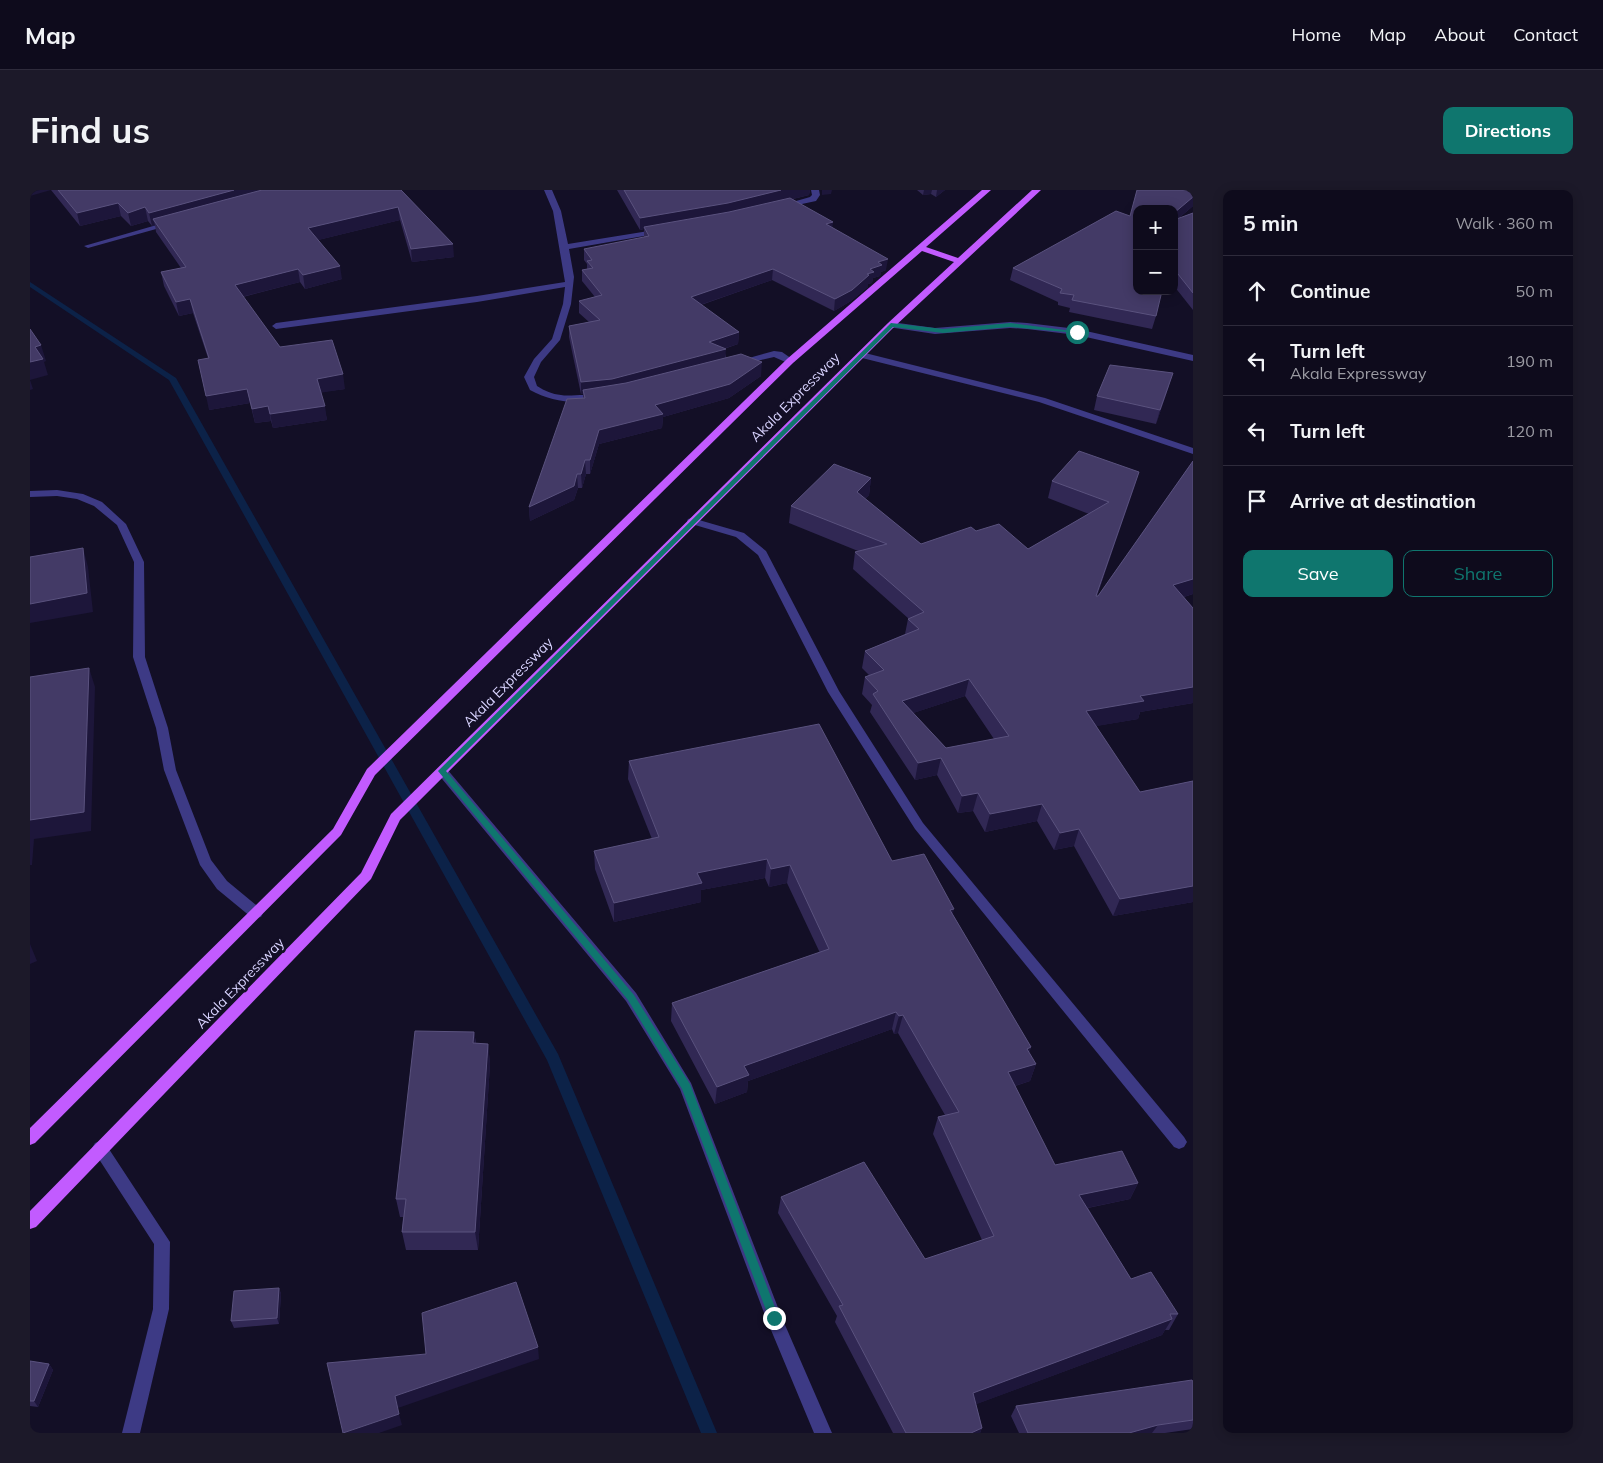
<!DOCTYPE html>
<meta charset="utf-8">
<style>
body{margin:0;font-family:Mulish,sans-serif;background:#1c1929;color:#f1f3f6}
.controls{position:absolute;right:15px;top:15px;display:grid;overflow:hidden;border-radius:10px;box-shadow:0 2px 12px #0003}
.controls button{width:45px;height:45px;display:grid;place-items:center;padding:0;border:0;border-bottom:1px solid #2e2b3b;background:#0e0b1c;color:#f1f3f6;font:25px sans-serif}
.stop{position:absolute;width:15px;height:15px;margin:-11px;border:4px solid #0f766e;border-radius:50%;background:#fff}
.stop.end{background:#0f766e;border-color:#fff;box-shadow:0 1px 5px #0008}
.list{margin:0;padding:0;list-style:none}
h2{display:flex;justify-content:space-between;align-items:center;height:65px;margin:0;padding:0 20px;font-size:21px}
h2 small{font-size:16px;font-weight:400;color:#9b9ba3}
.list li{display:grid;grid-template-columns:32px 1fr auto;gap:15px;align-items:center;box-sizing:border-box;height:70px;padding:0 20px;border-top:1px solid #2e2b3b}
.list b{display:block;font-size:19px;white-space:nowrap}
.list p{margin:0;font-size:16px;white-space:nowrap;color:#9b9ba3}
.list em{font-size:16px;font-style:normal;color:#9b9ba3}
.actions{display:flex;gap:10px;padding:15px 20px}
.actions a{flex:1;padding:11px 0;border:1px solid #0f766e;border-radius:10px;text-align:center;font-size:18px;color:#0f766e}
.actions .main{background:#0f766e;color:#fff}
.icon{flex:none;width:28px;height:28px;fill:none;stroke:currentColor;stroke-width:2;stroke-linecap:round;stroke-linejoin:round}
.map{position:relative;flex:none;width:1163px;height:1243px;overflow:hidden;border-radius:10px}
header{display:flex;align-items:center;gap:30px;box-sizing:border-box;height:70px;padding:0 25px;background:#0e0b1c;border-bottom:1px solid #2e2b3b}
header strong{font-size:24px}
nav{display:flex;gap:28px;margin-inline-start:auto;font-size:18px}
.intro{display:flex;align-items:center;justify-content:space-between;box-sizing:border-box;height:120px;padding:0 30px}
h1{margin:0;font-size:35px}
.button{padding:12px 22px;border-radius:10px;background:#0f766e;color:#fff;font-size:18px;font-weight:700}
main{display:flex;gap:30px;padding:0 30px}
aside{flex:1;background:#0e0b1c;border-radius:10px;box-shadow:0 2px 12px #0003}
.map>svg:first-child{display:block}
.lines{fill:none;stroke-linecap:round;stroke-linejoin:round}
.stream{fill:#0c2248;fill-rule:evenodd}
.minor{fill:#3d3a85;fill-rule:evenodd}
.major{fill:#c25bff;fill-rule:evenodd}
.wall{fill:#312854;fill-rule:evenodd}
.shaded-wall{fill:#1d163a}
.building{fill:#433a66;stroke:#5a527e;fill-rule:evenodd}
.route{fill:#0f766e}
.labels{text-anchor:middle;stroke-width:5;stroke-linejoin:round;paint-order:stroke}
.street-label{font-size:14px;fill:#d9d4ff;stroke:#130f26}
</style>
<header>
<strong>Map</strong>
<nav><a>Home</a><a>Map</a><a>About</a><a>Contact</a></nav>
</header>
<div class="intro"><h1>Find us</h1><a class="button">Directions</a></div>
<main>
<div class="map">
<svg width="1163" height="1243" viewBox="0 0 1163 1243">
<rect width="100%" height="100%" fill="#130f26"/>
<g class="lines">
<path class="stream" d="M 0,92 L 146,188 L 528,864 L 687,1243 L 671,1243 L 517,870 L 139,190 L 0,97 Z"/>
<path class="minor" d="M 514,0 L 522,0 L 531,21 L 538,54 L 631,39 L 635,41 L 631,43 L 539,59 L 544,87 L 541,114 L 530,150 L 511,172 L 504,187 L 507,196 C 515,201 522,204 531,205 C 541,207 560,202 568,208 L 566,210 C 544,215 520,211 500,200 L 494,187 L 504,169 L 522,149 L 533,114 L 535,97 L 447,112 L 246,139 L 242,136 L 246,133 L 447,106 L 535,92 L 523,21 Z
M 781,0 L 789,0 L 790,5 L 786,11 L 753,18 L 749,16 L 780,7 L 782,5 Z
M 137,32 L 144,34 L 58,58 L 54,56 Z
M 861,132 L 905,138 L 980,132 L 997,133 L 1047,139 L 1163,165 L 1163,171 L 1047,145 L 997,139 L 980,138 L 905,144 L 858,137 L 857,135 Z
M 744,161 L 752,162 L 765,171 L 760,174 L 744,167 L 706,176 L 701,173 Z
M 831,162 L 1015,208 L 1163,258 L 1163,264 L 1009,212 L 828,167 L 828,163 Z
M 27,300 L 53,304 L 72,312 L 96,334 L 114,372 L 115,467 L 138,538 L 146,580 L 181,670 L 197,691 L 231,719 L 233,723 L 231,727 L 226,728 L 221,727 L 187,699 L 170,675 L 134,580 L 126,538 L 103,467 L 104,372 L 87,335 L 64,316 L 47,309 L 27,306 L 0,307 L 0,301 Z
M 662,328 L 714,343 L 736,361 L 809,501 L 893,633 L 1154,947 L 1157,952 L 1154,957 L 1149,959 L 1144,957 L 885,639 L 798,502 L 728,365 L 706,347 L 658,333 L 657,331 L 658,329 Z
M 412,577 L 416,578 L 606,803 L 661,893 L 752,1128 L 802,1243 L 784,1243 L 736,1128 L 650,899 L 596,811 L 408,584 L 406,581 Z
M 70,951 L 75,953 L 140,1052 L 139,1119 L 110,1243 L 92,1243 L 123,1119 L 124,1054 L 65,963 L 62,958 L 65,953 Z"/>
<path class="major" d="M 952,0 L 961,0 L 896,57 L 928,68 L 1002,0 L 1011,0 L 864,137 L 370,630 L 341,689 L 6,1037 L 0,1039 L 0,1021 L 331,683 L 361,624 L 858,133 L 924,72 L 892,61 L 763,173 L 345,585 L 311,645 L 5,953 L 0,955 L 0,938 L 303,639 L 337,579 L 757,169 Z"/>
</g>
<path class="wall" d="M 0,0 L 371,0 L 424,67 L 382,72 L 370,30 L 288,50 L 312,89 L 275,99 L 270,92 L 213,107 L 250,157 L 315,199 L 291,202 L 297,230 L 243,238 L 241,231 L 225,233 L 220,213 L 179,220 L 178,168 L 163,123 L 149,126 L 134,96 L 131,82 L 151,78 L 126,42 L 125,35 L 122,36 L 118,31 L 101,36 L 91,26 L 50,36 L 21,0 Z
M 587,0 L 780,0 L 779,5 L 763,9 L 802,37 L 856,80 L 851,82 L 850,86 L 843,88 L 842,93 L 838,94 L 838,97 L 821,111 L 804,121 L 742,90 L 671,115 L 709,142 L 708,154 L 694,159 L 696,167 L 731,186 L 699,208 L 633,227 L 632,238 L 569,254 L 560,284 L 556,284 L 552,298 L 548,298 L 544,310 L 500,331 L 499,317 L 553,208 L 553,204 L 551,204 L 539,147 L 539,136 L 559,132 L 549,123 L 549,111 L 565,107 L 552,91 L 552,80 L 557,79 L 557,74 L 554,70 L 554,59 L 614,47 L 614,39 L 610,40 Z
M 887,0 L 915,0 L 906,7 L 901,4 L 893,5 Z
M 1163,0 L 1163,16 L 1149,28 L 1163,23 L 1163,120 L 1144,96 L 1144,19 L 1126,126 L 1122,139 L 1039,122 L 1040,118 L 1028,115 L 1028,112 L 980,90 L 983,78 L 1100,26 Z
M 1139,196 L 1126,234 L 1064,220 L 1067,206 Z
M 1163,271 L 1163,404 L 1154,407 L 1163,418 L 1163,513 L 1110,522 L 1108,529 L 1065,536 L 1110,602 L 1163,591 L 1163,712 L 1083,726 L 1044,656 L 1024,660 L 1007,631 L 955,642 L 943,621 L 928,623 L 907,585 L 885,590 L 840,522 L 842,515 L 832,504 L 835,487 L 839,485 L 832,478 L 835,461 L 875,444 L 878,429 L 879,429 L 823,379 L 825,362 L 828,361 L 759,333 L 761,316 L 841,288 L 839,305 L 835,309 L 891,354 L 946,341 L 998,359 L 1059,324 L 1018,308 L 1022,291 L 1109,282 L 1067,406 L 1068,406 ZM 935,506 L 964,549 L 916,558 L 883,523 Z
M 599,571 L 862,671 L 923,725 L 1001,857 L 999,863 L 1006,874 L 1000,891 L 985,896 L 1025,975 L 1108,993 L 1100,1009 L 1058,1018 L 1101,1089 L 1148,1124 L 1139,1140 L 1135,1140 L 1132,1145 L 946,1214 L 952,1238 L 950,1243 L 863,1243 L 805,1132 L 807,1126 L 748,1023 L 751,1007 L 895,1069 L 952,1050 L 903,944 L 908,927 L 915,925 L 868,843 L 864,844 L 862,839 L 718,891 L 717,902 L 685,914 L 641,831 L 642,813 L 790,763 L 757,693 L 739,697 L 735,688 L 671,700 L 671,712 L 584,732 L 565,679 L 564,661 L 622,649 L 598,589 Z
M 444,842 L 446,853 L 458,854 L 460,874 L 448,1060 L 376,1060 L 372,1042 L 373,1027 L 370,1027 L 366,1009 Z
M 249,1098 L 251,1104 L 249,1134 L 204,1138 L 201,1131 Z
M 0,1171 L 19,1174 L 23,1180 L 8,1217 L 0,1216 Z
M 1163,1192 L 1163,1239 L 1135,1243 L 989,1243 L 981,1226 L 986,1216 Z"/>
<path class="shaded-wall" d="M 0,0 L 21,0 L 0,6 Z
M 204,0 L 255,0 L 123,29 L 125,35 L 122,36 L 119,23 Z
M 751,0 L 780,0 L 779,5 L 698,25 L 614,37 L 614,39 L 610,40 L 610,28 Z
M 792,0 L 802,0 L 801,4 L 792,5 Z
M 894,0 L 902,0 L 901,4 L 893,5 Z
M 907,0 L 915,0 L 906,7 Z
M 1163,7 L 1163,16 L 1144,32 L 1144,23 Z
M 88,13 L 91,26 L 50,36 L 47,23 Z
M 115,17 L 118,31 L 101,36 L 98,23 Z
M 368,17 L 370,30 L 280,52 L 278,38 Z
M 803,32 L 802,42 L 796,34 Z
M 423,54 L 424,67 L 382,72 L 381,59 Z
M 858,69 L 856,80 L 851,82 L 850,86 L 843,88 L 842,93 L 838,94 L 838,97 L 821,111 L 804,121 L 805,109 L 837,84 L 840,79 L 848,72 Z
M 310,76 L 312,89 L 275,99 L 273,85 Z
M 268,79 L 270,92 L 207,108 L 205,95 Z
M 743,79 L 742,90 L 661,118 L 661,107 Z
M 160,109 L 163,123 L 149,126 L 146,112 Z
M 709,142 L 708,154 L 680,163 L 696,159 L 695,171 L 582,200 L 553,200 L 553,204 L 551,204 L 551,192 Z
M 11,155 L 16,171 L 14,172 L 18,185 L 0,190 L 3,199 L 0,200 L 0,172 L 5,157 Z
M 732,172 L 731,186 L 699,208 L 633,227 L 632,238 L 569,254 L 560,284 L 560,270 L 569,240 L 625,215 Z
M 1143,183 L 1139,196 L 1126,234 L 1130,220 Z
M 313,184 L 315,199 L 289,203 L 287,189 Z
M 217,199 L 220,213 L 179,220 L 176,206 Z
M 238,216 L 241,231 L 225,233 L 222,219 Z
M 295,216 L 297,230 L 243,238 L 240,224 Z
M 555,270 L 556,284 L 552,298 L 551,284 Z
M 1109,282 L 1104,299 L 1061,423 L 1066,406 Z
M 547,284 L 548,298 L 544,310 L 500,331 L 499,317 Z
M 841,288 L 839,305 L 825,319 L 827,302 Z
M 53,358 L 58,377 L 63,422 L 0,433 L 0,414 Z
M 1163,389 L 1163,404 L 1137,412 L 1143,395 Z
M 59,478 L 65,497 L 61,641 L 4,649 L 2,675 L 0,675 L 0,630 Z
M 939,489 L 935,506 L 868,528 L 872,511 Z
M 1163,497 L 1163,513 L 1110,522 L 1108,529 L 1050,539 L 1056,521 L 1110,506 Z
M 911,568 L 907,585 L 885,590 L 888,573 Z
M 948,603 L 943,621 L 928,623 L 932,606 Z
M 1012,614 L 1007,631 L 955,642 L 960,624 Z
M 1049,639 L 1044,656 L 1024,660 L 1030,643 Z
M 737,669 L 735,688 L 671,700 L 671,712 L 584,732 L 584,713 L 667,683 Z
M 760,675 L 757,693 L 739,697 L 741,679 Z
M 1163,696 L 1163,712 L 1083,726 L 1090,709 Z
M 924,719 L 920,737 L 920,720 Z
M 0,754 L 7,771 L 0,774 Z
M 866,822 L 862,839 L 718,891 L 717,902 L 685,914 L 687,897 L 714,876 Z
M 873,825 L 868,843 L 864,844 L 869,826 Z
M 444,842 L 447,862 L 443,853 Z
M 458,854 L 460,874 L 448,1060 L 445,1042 Z
M 1001,857 L 995,874 L 997,859 Z
M 1006,874 L 1000,891 L 972,900 L 978,882 Z
M 1108,993 L 1100,1009 L 1042,1021 L 1049,1005 Z
M 249,1098 L 251,1104 L 249,1134 L 247,1128 Z
M 1142,1129 L 1132,1145 L 936,1218 L 943,1203 Z
M 508,1157 L 509,1169 L 368,1218 L 365,1206 Z
M 19,1174 L 23,1180 L 8,1217 L 4,1211 Z
M 369,1224 L 372,1235 L 349,1243 L 314,1243 Z
M 1128,1235 L 1122,1243 L 1099,1243 Z
M 952,1238 L 950,1243 L 941,1243 Z"/>
<path class="building" d="M 28,0 L 204,0 L 119,23 L 115,17 L 98,23 L 88,13 L 47,23 Z
M 232,0 L 371,0 L 423,54 L 381,59 L 368,17 L 278,38 L 310,76 L 273,85 L 268,79 L 205,95 L 250,157 L 302,150 L 313,184 L 287,189 L 295,216 L 240,224 L 238,216 L 222,219 L 217,199 L 176,206 L 168,170 L 179,168 L 160,109 L 146,112 L 131,82 L 156,77 L 123,29 Z
M 594,0 L 751,0 L 698,13 L 610,28 Z
M 1107,0 L 1163,0 L 1163,7 L 1144,23 L 1144,19 L 1107,19 L 1107,101 L 1132,101 L 1126,126 L 1042,110 L 1044,105 L 1030,103 L 1032,99 L 983,78 L 1086,21 L 1100,26 Z
M 760,8 L 803,32 L 796,34 L 858,69 L 848,72 L 852,75 L 840,79 L 844,82 L 837,84 L 839,85 L 822,100 L 805,109 L 743,79 L 661,107 L 709,142 L 679,152 L 696,159 L 582,189 L 551,192 L 539,136 L 570,130 L 549,111 L 572,105 L 552,80 L 563,78 L 557,71 L 562,70 L 554,59 L 619,46 L 614,37 L 699,22 Z
M 1163,23 L 1163,103 L 1144,79 L 1144,30 Z
M 0,139 L 11,155 L 5,157 L 13,169 L 0,172 Z
M 711,164 L 732,172 L 700,194 L 625,215 L 633,224 L 569,240 L 560,270 L 555,270 L 551,284 L 547,284 L 544,296 L 499,317 L 537,209 L 555,208 L 553,200 L 596,193 Z
M 1080,175 L 1143,183 L 1130,220 L 1067,206 Z
M 1049,261 L 1109,282 L 1066,406 L 1068,406 L 1163,271 L 1163,389 L 1143,395 L 1163,418 L 1163,497 L 1110,506 L 1114,511 L 1056,521 L 1110,602 L 1163,591 L 1163,696 L 1090,709 L 1049,639 L 1030,643 L 1012,614 L 960,624 L 948,603 L 932,606 L 911,568 L 888,573 L 843,504 L 848,501 L 835,487 L 854,480 L 835,461 L 889,439 L 878,429 L 894,422 L 825,362 L 857,354 L 761,316 L 804,274 L 841,288 L 827,302 L 891,354 L 941,337 L 946,341 L 969,334 L 998,359 L 1079,312 L 1022,291 ZM 939,489 L 979,546 L 916,558 L 872,511 Z
M 53,358 L 57,403 L 0,414 L 0,367 Z
M 59,478 L 54,622 L 0,630 L 0,487 Z
M 789,534 L 862,671 L 894,664 L 924,719 L 920,720 L 1001,857 L 997,859 L 1006,874 L 978,882 L 1025,975 L 1092,961 L 1108,993 L 1049,1005 L 1101,1089 L 1121,1082 L 1148,1124 L 1140,1124 L 1142,1129 L 943,1203 L 952,1238 L 941,1243 L 876,1243 L 809,1116 L 813,1115 L 751,1007 L 834,972 L 895,1069 L 964,1046 L 908,927 L 929,922 L 873,825 L 869,826 L 866,822 L 714,876 L 719,885 L 687,897 L 642,813 L 799,759 L 760,675 L 741,679 L 737,669 L 667,683 L 672,693 L 584,713 L 564,661 L 629,647 L 599,571 Z
M 385,841 L 444,842 L 443,853 L 458,854 L 445,1042 L 372,1042 L 376,1009 L 366,1009 Z
M 486,1092 L 508,1157 L 365,1206 L 369,1224 L 313,1243 L 297,1173 L 396,1164 L 392,1123 Z
M 249,1098 L 247,1128 L 201,1131 L 204,1101 Z
M 0,1171 L 19,1174 L 4,1211 L 0,1211 Z
M 1162,1190 L 1163,1192 L 1163,1230 L 1128,1235 L 1099,1243 L 998,1243 L 986,1216 Z"/>
<path class="route" d="M 861,133 L 913,139 L 980,133 L 1050,142 L 1047,143 L 980,137 L 913,143 L 863,137 L 416,581 L 604,805 L 660,894 L 749,1128 L 748,1131 L 744,1133 L 740,1131 L 739,1128 L 652,899 L 598,810 L 408,581 Z"/>
<g class="labels">
<g class="street-label">
<text transform="translate(765 207) rotate(-45)" y="5">Akala Expressway</text>
<text transform="translate(478 492) rotate(-45)" y="5">Akala Expressway</text>
<text transform="translate(210 793) rotate(-46)" y="5">Akala Expressway</text>
</g>
</g>
</svg>
<div class="controls">
<button>+</button>
<button>−</button>
</div>
<div class="stop" style="left:1047px;top:142px"></div>
<div class="stop end" style="left:744px;top:1128px"></div>
</div>
<aside>
<h2>5 min<small>Walk · 360 m</small></h2>
<ul class="list">
<li><svg class="icon" aria-label="ahead" viewBox="0 0 24 24"><path d="M12 20V5M6 11l6-6 6 6"/></svg><div><b>Continue</b></div><em>50 m</em></li>
<li><svg class="icon" aria-label="left" viewBox="0 0 24 24"><path d="M17 20v-9H6M10 6l-5 5 5 5"/></svg><div><b>Turn left</b><p>Akala Expressway</p></div><em>190 m</em></li>
<li><svg class="icon" aria-label="left" viewBox="0 0 24 24"><path d="M17 20v-9H6M10 6l-5 5 5 5"/></svg><div><b>Turn left</b></div><em>120 m</em></li>
<li><svg class="icon" aria-label="arrive" viewBox="0 0 24 24"><path d="M6 21V4h12l-3 4 3 4H6"/></svg><div><b>Arrive at destination</b></div></li>
</ul>
<div class="actions"><a class="main">Save</a><a>Share</a></div>
</aside>
</main>
